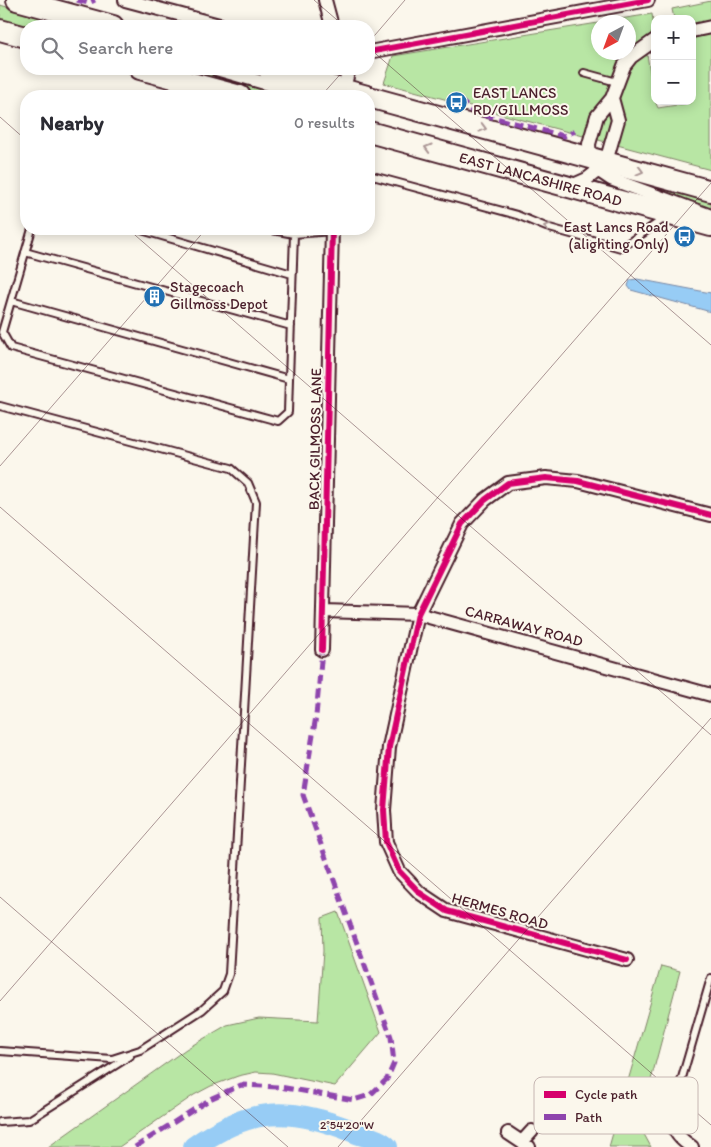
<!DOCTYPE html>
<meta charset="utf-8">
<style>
body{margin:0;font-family:Itim,sans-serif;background:#f7f7f7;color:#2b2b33}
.controls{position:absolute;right:15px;top:15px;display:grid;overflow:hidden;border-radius:10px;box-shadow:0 2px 12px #0003}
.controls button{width:45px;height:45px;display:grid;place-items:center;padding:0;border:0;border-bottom:1px solid #e1e1e2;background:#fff;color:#2b2b33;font:25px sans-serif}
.compass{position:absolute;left:591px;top:15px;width:45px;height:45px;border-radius:50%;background:#fff;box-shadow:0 2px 12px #0003;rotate:221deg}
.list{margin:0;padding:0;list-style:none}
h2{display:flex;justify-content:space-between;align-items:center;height:65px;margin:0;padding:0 20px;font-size:21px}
h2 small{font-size:16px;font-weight:400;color:#7c7c81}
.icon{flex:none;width:28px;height:28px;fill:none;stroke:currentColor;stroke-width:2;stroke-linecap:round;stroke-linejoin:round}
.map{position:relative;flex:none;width:711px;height:1147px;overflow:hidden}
.search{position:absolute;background:#fff;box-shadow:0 2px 12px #0003;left:20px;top:20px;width:355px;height:55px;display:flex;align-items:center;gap:12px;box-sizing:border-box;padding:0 18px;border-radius:20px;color:#7c7c81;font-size:19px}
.panel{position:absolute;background:#fff;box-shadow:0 2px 12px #0003;left:20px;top:90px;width:355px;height:145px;border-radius:20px}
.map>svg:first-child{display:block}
.green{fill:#b8e6a4;stroke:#818268}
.water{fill:#97ccf5;stroke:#7887a4}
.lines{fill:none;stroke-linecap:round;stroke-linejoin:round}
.river{stroke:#97ccf5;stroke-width:22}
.service-casing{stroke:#4a1f2b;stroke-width:10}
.minor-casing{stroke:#4a1f2b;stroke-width:16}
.trunk-casing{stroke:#4a1f2b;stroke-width:24}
.service{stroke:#fbf7ec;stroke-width:6}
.minor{stroke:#fbf7ec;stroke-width:12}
.trunk{stroke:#fbf7ec;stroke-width:20}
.quiet{stroke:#8e44ad;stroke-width:5;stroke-dasharray:10 5;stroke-linecap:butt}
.cycleway-casing{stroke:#fbf7ec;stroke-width:9}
.cycleway{stroke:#d6006c;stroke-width:6}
.oneway{stroke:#ab9695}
.ticks{fill:none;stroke:#4a1f2b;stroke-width:1;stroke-opacity:0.45}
.labels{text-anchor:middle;stroke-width:4;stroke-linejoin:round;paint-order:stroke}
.poi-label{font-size:15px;fill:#4a1f2b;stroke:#fbf7ec;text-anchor:start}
.street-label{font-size:15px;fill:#4a1f2b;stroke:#fbf7ec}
.key{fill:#fbf7ec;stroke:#c6b6b2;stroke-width:1}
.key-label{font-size:14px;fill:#4a1f2b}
.ticks-label{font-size:12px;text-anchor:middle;fill:#4a1f2b;stroke:#fbf7ec;stroke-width:4;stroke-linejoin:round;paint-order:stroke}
</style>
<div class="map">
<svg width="711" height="1147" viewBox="0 0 711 1147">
<rect width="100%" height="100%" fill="#fbf7ec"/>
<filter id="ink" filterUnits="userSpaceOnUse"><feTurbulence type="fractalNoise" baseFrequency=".02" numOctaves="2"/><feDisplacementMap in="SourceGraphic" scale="10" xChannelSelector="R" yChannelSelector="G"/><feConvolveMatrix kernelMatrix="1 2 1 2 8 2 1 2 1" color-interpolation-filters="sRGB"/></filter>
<g filter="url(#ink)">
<path class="green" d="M 711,1 L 711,170 L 384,83 L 393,56 L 598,23 L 598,52 L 628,52 L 628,22 L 600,22 L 652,14 L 655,35 L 646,49 L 655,101 L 658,108 L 690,103 L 692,101 L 692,19 L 674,19 L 672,9 Z
M 0,5 L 75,26 L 26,26 L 26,30 L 0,23 Z
M 166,69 L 193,69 L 290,96 L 266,96 Z
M 652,184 L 711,200 L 711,209 L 650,188 Z
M 338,912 L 381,1032 L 335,1086 L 272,1073 L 256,1072 L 238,1076 L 211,1086 L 194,1095 L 119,1147 L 48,1147 L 186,1049 L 227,1025 L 259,1018 L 318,1021 L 323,951 L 322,918 Z
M 661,966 L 680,971 L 639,1125 L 651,1147 L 609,1147 Z"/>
<path class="water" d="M 637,279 L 711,293 L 711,312 L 631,290 L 628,286 L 630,280 Z"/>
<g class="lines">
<path class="river" d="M 194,1147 C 249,1107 290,1106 352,1131 C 363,1136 379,1139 387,1147"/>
<defs>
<path id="service" d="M 584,73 L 617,82
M 369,175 L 517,215 L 546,227 L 621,248 L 665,218
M 32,229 L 11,301 L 289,379 L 294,234
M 138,229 L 292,274
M 267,229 L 294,234 L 332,231
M 25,252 L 291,326
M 11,301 L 2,332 L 11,348 L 278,421 L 288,412 L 289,379
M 0,406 L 231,468 L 248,483 L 256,502 L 229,974 L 223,991 L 202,1010 L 140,1050 L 112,1059 L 0,1051
M 677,1095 L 711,978
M 0,1122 L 29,1120 L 130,1056"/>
<path id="minor" d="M 125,0 L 223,26
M 325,0 L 332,26
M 692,31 L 711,27
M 655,40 L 631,57 L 624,66 L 612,98 L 597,116 L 589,144 L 590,157 L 599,171 L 611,179 L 711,216
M 369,52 L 648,0
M 216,69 L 309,96
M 342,96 L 349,69
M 569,187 L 587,179 L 605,165 L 618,120 L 612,98
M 324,611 L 418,614 L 711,695
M 322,650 L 332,229
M 627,960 L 447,911 L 420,893 L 399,871 L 386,842 L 384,810 L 389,747 L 418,614 L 462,524 L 485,500 L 508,483 L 546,478 L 578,481 L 711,515
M 677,1095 C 671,1120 668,1132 692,1147
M 508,1133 L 529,1147
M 522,1142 L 532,1131"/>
<g id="trunk">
<path d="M 17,0 L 113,26"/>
<path d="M 0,30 L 26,37"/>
<path d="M 140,69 L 240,96"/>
<path d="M 268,69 L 367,96"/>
<path d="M 369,97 L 711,191"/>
<path id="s1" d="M 369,132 L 711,226"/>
</g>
</defs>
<use href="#service" class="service-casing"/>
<use href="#minor" class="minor-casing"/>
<use href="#trunk" class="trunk-casing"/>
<use href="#service" class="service"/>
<use href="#minor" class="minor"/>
<use href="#trunk" class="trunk"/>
<path class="quiet" d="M 77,0 L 88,3 L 95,0
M 459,99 L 473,112 L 564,136 L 575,131
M 135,1147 L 212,1098 L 241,1085 L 280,1087 L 354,1100 L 370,1095 L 387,1079 L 394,1063 L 391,1037 L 303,795 L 316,716 L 322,650"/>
<defs>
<path id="cycleway" d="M 369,52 L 648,0
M 322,650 L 332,229
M 627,960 L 447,911 L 420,893 L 399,871 L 386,842 L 384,810 L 389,747 L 418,614 L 462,524 L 485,500 L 508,483 L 546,478 L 578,481 L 711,515"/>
</defs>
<use href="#cycleway" class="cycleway-casing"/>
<use href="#cycleway" class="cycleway"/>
</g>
<defs><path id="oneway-chevron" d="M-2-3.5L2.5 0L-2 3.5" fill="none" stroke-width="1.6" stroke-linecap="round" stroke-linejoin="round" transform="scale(1.25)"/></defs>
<g class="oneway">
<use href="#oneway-chevron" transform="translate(483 128) rotate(15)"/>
<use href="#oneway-chevron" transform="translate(428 148) rotate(-164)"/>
<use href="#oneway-chevron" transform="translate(640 171) rotate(15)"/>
<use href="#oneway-chevron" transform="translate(547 227) rotate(-162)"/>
</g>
</g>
<path class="ticks" d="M 314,0 L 344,26M 369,42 L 405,0M 369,48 L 711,345M 321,96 L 345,69M 0,117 L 26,140M 128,229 L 711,735M 0,466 L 206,229M 0,507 L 711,1125M 0,897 L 288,1147M 0,1001 L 711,183M 338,1147 L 711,718"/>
<defs>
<symbol id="bus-disc" viewBox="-11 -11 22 22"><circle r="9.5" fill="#1f6fb2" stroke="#fbf7ec"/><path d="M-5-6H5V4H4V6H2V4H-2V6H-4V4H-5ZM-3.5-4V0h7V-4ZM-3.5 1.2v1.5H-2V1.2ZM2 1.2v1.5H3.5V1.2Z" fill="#fff"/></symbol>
<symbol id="building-disc" viewBox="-11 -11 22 22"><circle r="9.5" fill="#1f6fb2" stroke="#fbf7ec"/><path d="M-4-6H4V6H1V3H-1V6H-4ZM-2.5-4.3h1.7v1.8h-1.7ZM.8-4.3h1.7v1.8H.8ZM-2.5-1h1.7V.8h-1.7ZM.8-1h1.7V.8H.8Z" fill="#fff"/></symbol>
</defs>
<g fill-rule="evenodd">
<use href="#bus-disc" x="444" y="90" width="25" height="25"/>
<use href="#bus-disc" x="672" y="224" width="25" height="25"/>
<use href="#building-disc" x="142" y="284" width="25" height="25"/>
</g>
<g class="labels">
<g class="poi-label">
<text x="473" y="98">EAST LANCS<tspan x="473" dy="17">RD/GILLMOSS</tspan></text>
<text x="669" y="232" text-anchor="end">East Lancs Road<tspan x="669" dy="17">(alighting Only)</tspan></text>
<text x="170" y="292">Stagecoach<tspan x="170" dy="17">Gillmoss Depot</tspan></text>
</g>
<g class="street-label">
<text dy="5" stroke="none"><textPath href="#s1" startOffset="178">EAST LANCASHIRE ROAD</textPath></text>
<text transform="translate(315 439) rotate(-89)" y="5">BACK GILMOSS LANE</text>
<text transform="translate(524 626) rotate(15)" y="5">CARRAWAY ROAD</text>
<text transform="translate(500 911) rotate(16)" y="5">HERMES ROAD</text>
</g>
</g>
<rect x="534" y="1077" width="164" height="57" rx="8" class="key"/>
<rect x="544" y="1091" width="22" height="7" fill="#d6006c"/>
<rect x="544" y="1114" width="22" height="6" fill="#8e44ad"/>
<g class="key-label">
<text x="575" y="1099">Cycle path</text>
<text x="575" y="1122">Path</text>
</g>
<g class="ticks-label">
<text x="347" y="1129">2°54'20"W</text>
</g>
</svg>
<div class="controls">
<button>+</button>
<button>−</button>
</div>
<svg class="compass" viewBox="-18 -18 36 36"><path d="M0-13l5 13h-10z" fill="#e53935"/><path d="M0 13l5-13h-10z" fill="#7c7c81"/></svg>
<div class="search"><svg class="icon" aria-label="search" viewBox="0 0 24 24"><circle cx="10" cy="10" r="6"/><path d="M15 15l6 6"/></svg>Search here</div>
<section class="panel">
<h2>Nearby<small>0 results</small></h2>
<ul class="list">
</ul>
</section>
</div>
